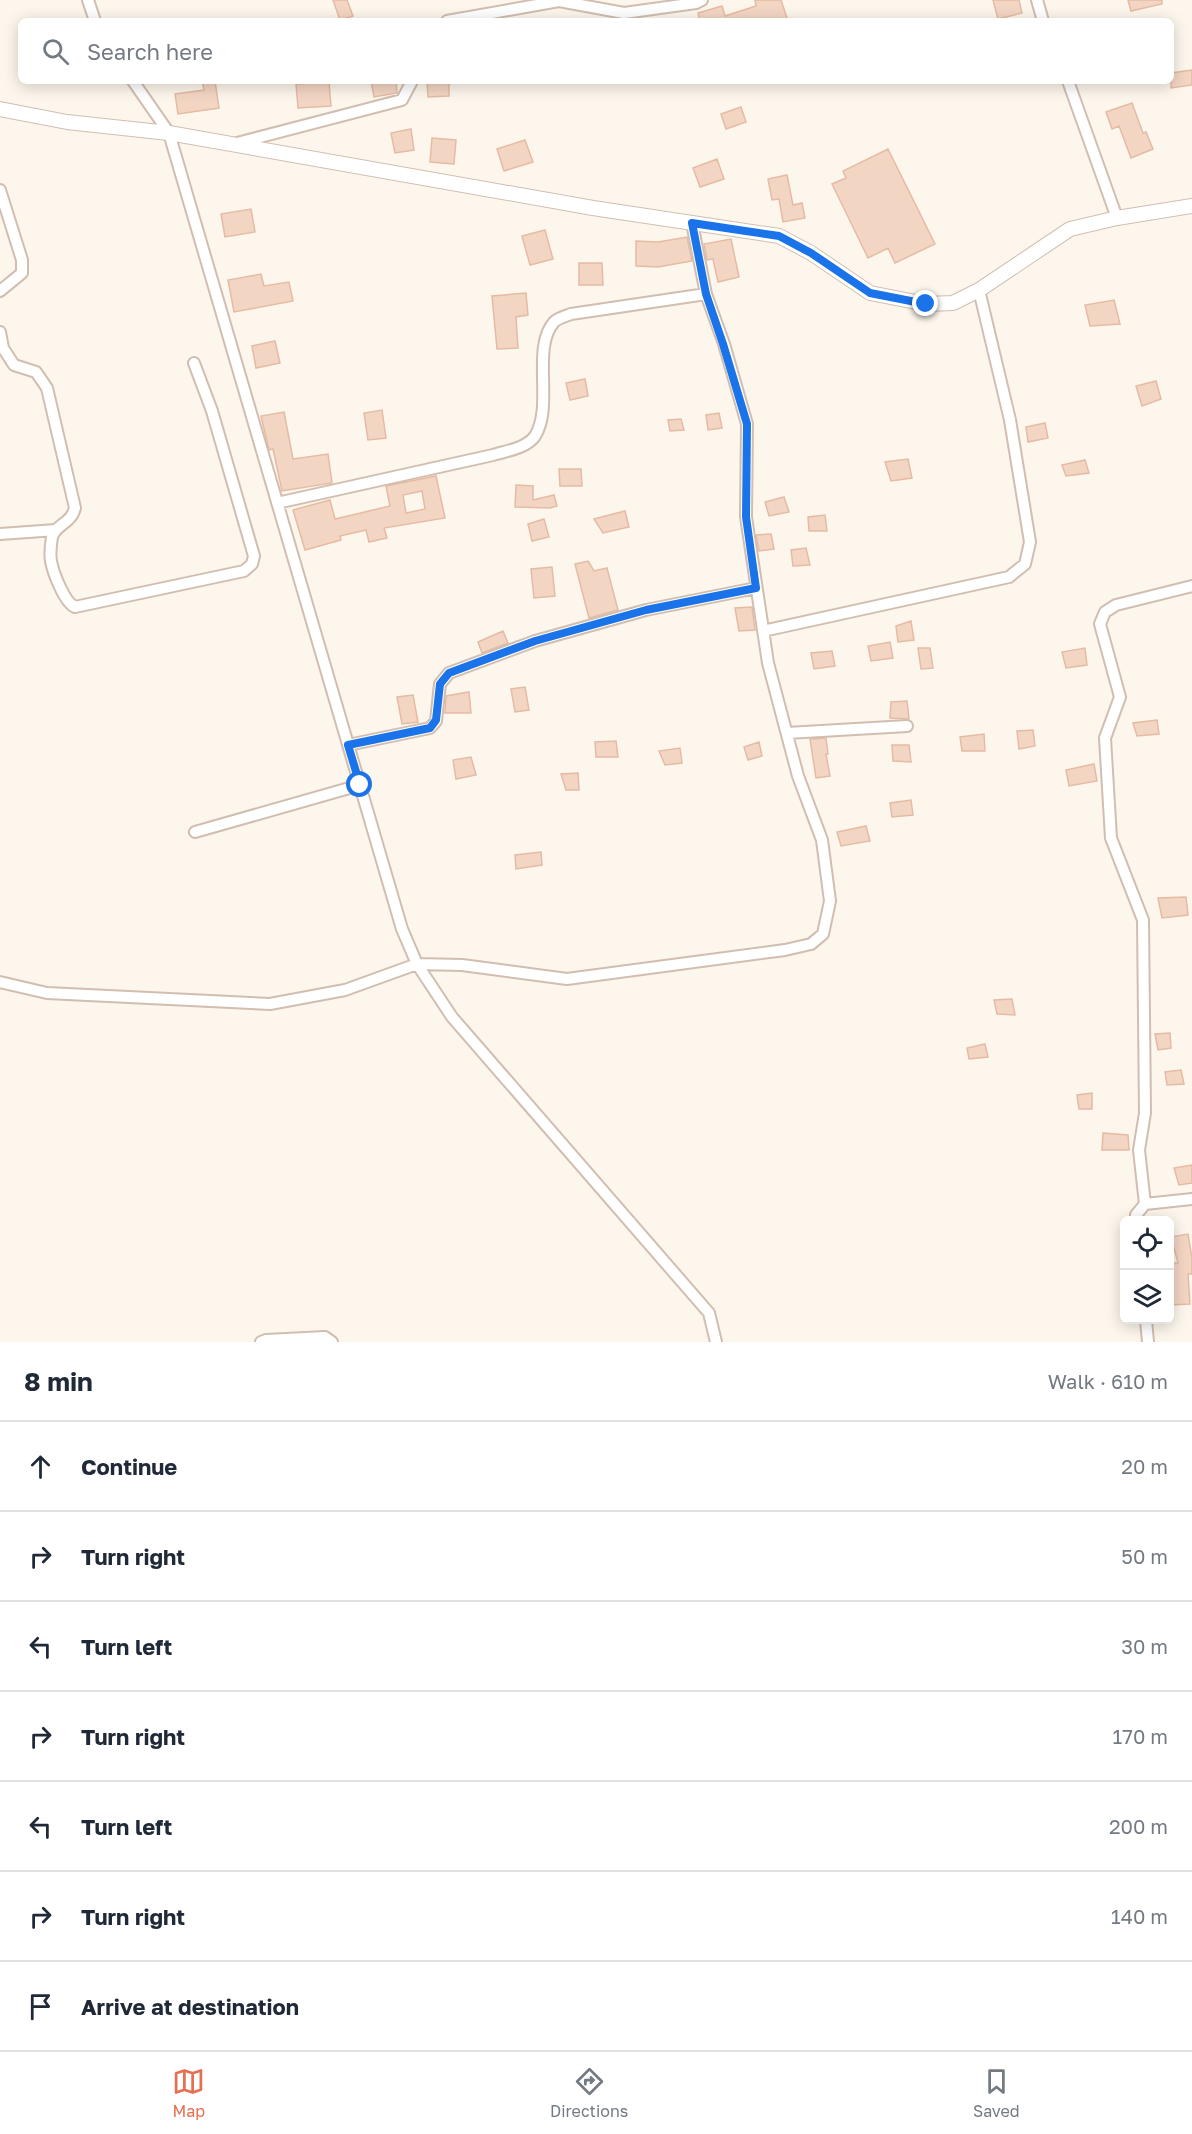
<!DOCTYPE html>
<meta charset="utf-8">
<style>
body{margin:0;font-family:"Golos Text",sans-serif;background:#f6f6f7;color:#1f2937}
.controls{position:absolute;right:18px;bottom:18px;display:grid;overflow:hidden;border-radius:9px;box-shadow:0 3px 15px #0003}
.controls button{width:54px;height:54px;display:grid;place-items:center;padding:0;border:0;border-bottom:2px solid #e0e1e3;background:#fff;color:#1f2937;font:30px sans-serif}
.stop{position:absolute;width:18px;height:18px;margin:-14px;border:4px solid #1a73e8;border-radius:50%;background:#fff}
.stop.end{background:#1a73e8;border-color:#fff;box-shadow:0 2px 6px #0008}
.list{margin:0;padding:0;list-style:none}
h2{display:flex;justify-content:space-between;align-items:center;height:78px;margin:0;padding:0 24px;font-size:26px}
h2 small{font-size:20px;font-weight:400;color:#747a83}
.list li{display:grid;grid-template-columns:39px 1fr auto;gap:18px;align-items:center;box-sizing:border-box;height:90px;padding:0 24px;border-top:2px solid #e0e1e3}
.list b{display:block;font-size:22px;white-space:nowrap}
.list em{font-size:20px;font-style:normal;color:#747a83}
.icon{flex:none;width:33px;height:33px;fill:none;stroke:currentColor;stroke-width:2;stroke-linecap:round;stroke-linejoin:round}
.map{position:relative;flex:none;width:1192px;height:1342px;overflow:hidden}
.search{position:absolute;background:#fff;box-shadow:0 3px 15px #0003;left:18px;right:18px;top:18px;height:66px;display:flex;align-items:center;gap:15px;box-sizing:border-box;padding:0 21px;border-radius:9px;color:#747a83;font-size:22px}
.sheet{height:708px;background:#fff}
nav{display:flex;justify-content:space-around;align-items:center;box-sizing:border-box;height:84px;border-top:2px solid #e0e1e3;background:#fff;font-size:16px;color:#747a83}
nav a{display:grid;justify-items:center;gap:3px}
nav .on{color:#e76f51}
.map>svg:first-child{display:block}
.building{fill:#f3d5c3;stroke:#e6bba3;stroke-width:1.5;fill-rule:evenodd}
.lines{fill:none;stroke-linecap:round;stroke-linejoin:round}
.minor-casing{stroke:#d1beb0;stroke-width:14}
.tertiary-casing{stroke:#d1beb0;stroke-width:16}
.minor{stroke:#fff;stroke-width:10}
.tertiary{stroke:#fff;stroke-width:14}
.route{stroke:#1a73e8;stroke-width:8}
</style>
<div class="map">
<svg width="1192" height="1342" viewBox="0 0 1192 1342">
<rect width="100%" height="100%" fill="#fdf6ec"/>
<path class="building" d="M 333,0 L 347,0 L 353,16 L 340,20 Z
M 755,0 L 781,0 L 788,21 L 700,21 L 698,13 L 722,6 L 725,16 L 756,6 Z
M 993,0 L 1019,0 L 1022,13 L 998,19 Z
M 1128,0 L 1162,0 L 1162,4 L 1131,11 Z
M 1192,70 L 1192,85 L 1171,88 L 1171,73 Z
M 202,81 L 215,81 L 219,108 L 178,114 L 175,94 L 204,90 Z
M 371,81 L 396,81 L 397,93 L 374,97 Z
M 427,81 L 449,81 L 449,96 L 428,97 Z
M 329,82 L 331,106 L 298,108 L 296,84 Z
M 1132,103 L 1143,133 L 1146,132 L 1153,149 L 1131,158 L 1119,126 L 1112,129 L 1106,112 Z
M 741,107 L 746,122 L 726,129 L 721,114 Z
M 411,129 L 414,150 L 395,153 L 391,133 Z
M 432,138 L 456,140 L 454,164 L 430,162 Z
M 525,140 L 533,162 L 504,171 L 497,149 Z
M 888,149 L 935,244 L 895,263 L 888,248 L 868,258 L 832,184 L 846,178 L 843,171 Z
M 717,159 L 724,179 L 700,187 L 693,168 Z
M 787,175 L 793,205 L 802,203 L 805,218 L 783,222 L 779,199 L 772,200 L 768,179 Z
M 251,209 L 255,232 L 225,237 L 221,214 Z
M 545,230 L 553,259 L 530,265 L 522,236 Z
M 687,237 L 692,261 L 658,267 L 636,266 L 636,241 L 658,242 Z
M 731,239 L 739,277 L 718,282 L 713,259 L 707,260 L 704,244 Z
M 579,263 L 602,263 L 603,285 L 579,285 Z
M 261,274 L 264,286 L 289,282 L 293,301 L 234,312 L 228,280 Z
M 526,293 L 528,315 L 516,317 L 518,348 L 497,349 L 492,296 Z
M 1114,300 L 1120,324 L 1090,326 L 1085,305 Z
M 275,341 L 280,363 L 256,368 L 252,346 Z
M 585,379 L 588,396 L 570,400 L 566,383 Z
M 1156,381 L 1161,399 L 1142,406 L 1136,386 Z
M 382,410 L 386,438 L 368,440 L 364,413 Z
M 284,412 L 293,459 L 328,454 L 332,483 L 282,491 L 273,449 L 269,450 L 261,416 Z
M 719,413 L 722,428 L 708,430 L 706,415 Z
M 681,419 L 684,430 L 670,431 L 668,420 Z
M 1045,423 L 1048,438 L 1028,442 L 1026,427 Z
M 908,459 L 912,478 L 891,481 L 885,462 Z
M 1085,460 L 1089,473 L 1066,476 L 1062,465 Z
M 559,469 L 581,469 L 582,486 L 560,486 Z
M 436,476 L 445,518 L 384,528 L 387,538 L 369,542 L 366,530 L 340,536 L 341,540 L 305,550 L 293,510 L 330,500 L 335,519 L 390,506 L 386,486 ZM 422,491 L 425,509 L 406,513 L 403,495 Z
M 516,485 L 533,486 L 533,500 L 554,495 L 557,506 L 550,508 L 515,507 Z
M 784,497 L 789,512 L 769,516 L 765,502 Z
M 625,511 L 629,527 L 603,533 L 594,519 Z
M 825,515 L 827,531 L 809,531 L 808,517 Z
M 544,519 L 549,537 L 532,541 L 528,524 Z
M 771,534 L 774,549 L 759,551 L 756,535 Z
M 806,548 L 810,565 L 793,566 L 791,550 Z
M 588,561 L 594,571 L 607,568 L 618,610 L 589,618 L 575,564 Z
M 552,567 L 555,596 L 534,598 L 531,569 Z
M 752,607 L 755,630 L 739,631 L 735,608 Z
M 911,621 L 914,640 L 898,642 L 896,626 Z
M 503,631 L 508,643 L 482,653 L 478,642 Z
M 890,642 L 893,658 L 871,661 L 868,646 Z
M 918,648 L 930,648 L 933,668 L 921,669 Z
M 1085,648 L 1087,665 L 1066,668 L 1062,652 Z
M 832,651 L 835,666 L 814,669 L 811,653 Z
M 525,687 L 529,710 L 515,712 L 511,689 Z
M 469,692 L 471,713 L 445,713 L 446,696 Z
M 413,695 L 418,722 L 402,724 L 397,697 Z
M 907,701 L 909,719 L 890,718 L 891,702 Z
M 1157,720 L 1159,734 L 1137,736 L 1133,723 Z
M 1033,730 L 1035,746 L 1019,749 L 1017,731 Z
M 984,734 L 985,751 L 962,751 L 960,737 Z
M 826,738 L 828,754 L 826,754 L 830,776 L 816,778 L 810,739 Z
M 616,741 L 618,757 L 596,757 L 595,742 Z
M 759,742 L 762,756 L 748,760 L 744,747 Z
M 892,745 L 909,745 L 911,762 L 893,761 Z
M 680,748 L 682,763 L 665,765 L 659,751 Z
M 471,757 L 476,775 L 456,779 L 453,760 Z
M 1094,764 L 1097,781 L 1069,786 L 1066,770 Z
M 578,773 L 579,790 L 566,790 L 561,774 Z
M 911,800 L 913,815 L 892,817 L 890,803 Z
M 866,826 L 870,841 L 841,846 L 837,832 Z
M 541,852 L 542,865 L 516,869 L 515,855 Z
M 1186,897 L 1188,915 L 1162,918 L 1158,898 Z
M 1012,999 L 1015,1015 L 997,1014 L 994,1000 Z
M 1170,1033 L 1171,1048 L 1158,1050 L 1155,1034 Z
M 985,1044 L 988,1057 L 969,1059 L 967,1048 Z
M 1181,1070 L 1184,1084 L 1167,1085 L 1165,1072 Z
M 1092,1093 L 1092,1109 L 1079,1109 L 1077,1095 Z
M 1103,1133 L 1128,1135 L 1129,1150 L 1102,1150 Z
M 1192,1165 L 1192,1183 L 1179,1185 L 1174,1168 Z
M 1188,1234 L 1192,1258 L 1192,1274 L 1188,1274 L 1190,1304 L 1170,1305 L 1170,1263 L 1178,1263 L 1171,1237 Z"/>
<g class="lines">
<defs>
<path id="minor" d="M 88,0 L 95,21
M 1037,0 L 1043,21
M 447,21 L 559,1 L 624,13 L 696,3 L 702,0
M 133,81 L 169,133 L 402,929 L 417,964 L 452,1017 L 709,1313 L 716,1342
M 1068,81 L 1117,218
M 237,143 L 402,100 L 412,81
M 0,190 L 22,260 L 22,273 L 0,291
M 0,332 L 3,348 L 14,365 L 36,372 L 47,388 L 75,508 C 71,524 56,524 52,537 C 51,543 50,555 51,561 C 53,573 65,603 75,607 L 244,571 L 252,564 L 254,556 L 212,411 L 194,363
M 277,503 L 493,455 C 506,451 527,448 535,436 C 554,406 531,348 554,322 C 558,318 566,316 571,314 L 706,294
M 0,534 L 56,530
M 763,631 L 1009,577 L 1025,564 L 1030,542 L 1010,420 L 979,290
M 787,733 L 907,726
M 348,745 L 430,728 L 436,721 L 440,684 L 449,673 L 535,641 L 646,610 L 756,588
M 195,832 L 360,785
M 0,982 L 47,993 L 270,1004 L 345,990 L 417,964 L 462,965 L 567,979 L 785,950 L 811,944 L 823,934 L 830,901 L 822,840 L 798,776 L 768,663 L 746,517 L 747,424 L 724,344 L 706,294 L 692,223
M 1145,1204 L 1192,1199
M 1137,1220 L 1136,1215 L 1145,1204 L 1139,1150 L 1145,1113 L 1143,920 L 1111,838 L 1105,738 L 1120,697 L 1100,624 L 1105,612 L 1116,605 L 1192,586
M 1146,1320 L 1148,1342
M 261,1342 L 266,1340 L 325,1337 L 332,1342"/>
<path id="tertiary" d="M 0,109 L 67,122 L 169,133 L 593,208 L 779,236 L 811,253 L 870,293 L 926,304 L 953,303 L 979,290 L 1070,229 L 1117,218 L 1192,206"/>
</defs>
<use href="#minor" class="minor-casing"/>
<use href="#tertiary" class="tertiary-casing"/>
<use href="#minor" class="minor"/>
<use href="#tertiary" class="tertiary"/>
</g>
<g class="lines">
<path class="route" d="M 360,785 L 348,745 L 430,728 L 436,720 L 440,684 L 449,673 L 535,641 L 646,610 L 756,588 L 746,517 L 747,424 L 723,344 L 706,294 L 692,223 L 779,236 L 811,253 L 870,293 L 926,304"/>
</g>
</svg>
<div class="controls">
<button><svg class="icon" aria-label="locate" viewBox="0 0 24 24"><circle cx="12" cy="12" r="6"/><path d="M12 2v4M12 18v4M2 12h4M18 12h4"/></svg></button>
<button><svg class="icon" aria-label="layers" viewBox="0 0 24 24"><path d="M12 4l9 5-9 5-9-5zM3 14l9 5 9-5"/></svg></button>
</div>
<div class="stop" style="left:360px;top:785px"></div>
<div class="stop end" style="left:926px;top:304px"></div>
<div class="search"><svg class="icon" aria-label="search" viewBox="0 0 24 24"><circle cx="10" cy="10" r="6"/><path d="M15 15l6 6"/></svg>Search here</div>
</div>
<section class="sheet">
<h2>8 min<small>Walk · 610 m</small></h2>
<ul class="list">
<li><svg class="icon" aria-label="ahead" viewBox="0 0 24 24"><path d="M12 20V5M6 11l6-6 6 6"/></svg><div><b>Continue</b></div><em>20 m</em></li>
<li><svg class="icon" aria-label="right" viewBox="0 0 24 24"><path d="M7 20v-9h11M14 6l5 5-5 5"/></svg><div><b>Turn right</b></div><em>50 m</em></li>
<li><svg class="icon" aria-label="left" viewBox="0 0 24 24"><path d="M17 20v-9H6M10 6l-5 5 5 5"/></svg><div><b>Turn left</b></div><em>30 m</em></li>
<li><svg class="icon" aria-label="right" viewBox="0 0 24 24"><path d="M7 20v-9h11M14 6l5 5-5 5"/></svg><div><b>Turn right</b></div><em>170 m</em></li>
<li><svg class="icon" aria-label="left" viewBox="0 0 24 24"><path d="M17 20v-9H6M10 6l-5 5 5 5"/></svg><div><b>Turn left</b></div><em>200 m</em></li>
<li><svg class="icon" aria-label="right" viewBox="0 0 24 24"><path d="M7 20v-9h11M14 6l5 5-5 5"/></svg><div><b>Turn right</b></div><em>140 m</em></li>
<li><svg class="icon" aria-label="arrive" viewBox="0 0 24 24"><path d="M6 21V4h12l-3 4 3 4H6"/></svg><div><b>Arrive at destination</b></div></li>
</ul>
</section>
<nav>
<a class="on"><svg class="icon" aria-label="map" viewBox="0 0 24 24"><path d="M3 6l6-2 6 2 6-2v14l-6 2-6-2-6 2zM9 4v14M15 6v14"/></svg>Map</a>
<a><svg class="icon" aria-label="directions" viewBox="0 0 24 24"><path d="M12 3l9 9-9 9-9-9zM9 14v-3h6M13 9l2 2-2 2"/></svg>Directions</a>
<a><svg class="icon" aria-label="saved" viewBox="0 0 24 24"><path d="M7 4h10v16l-5-4-5 4z"/></svg>Saved</a>
</nav>
